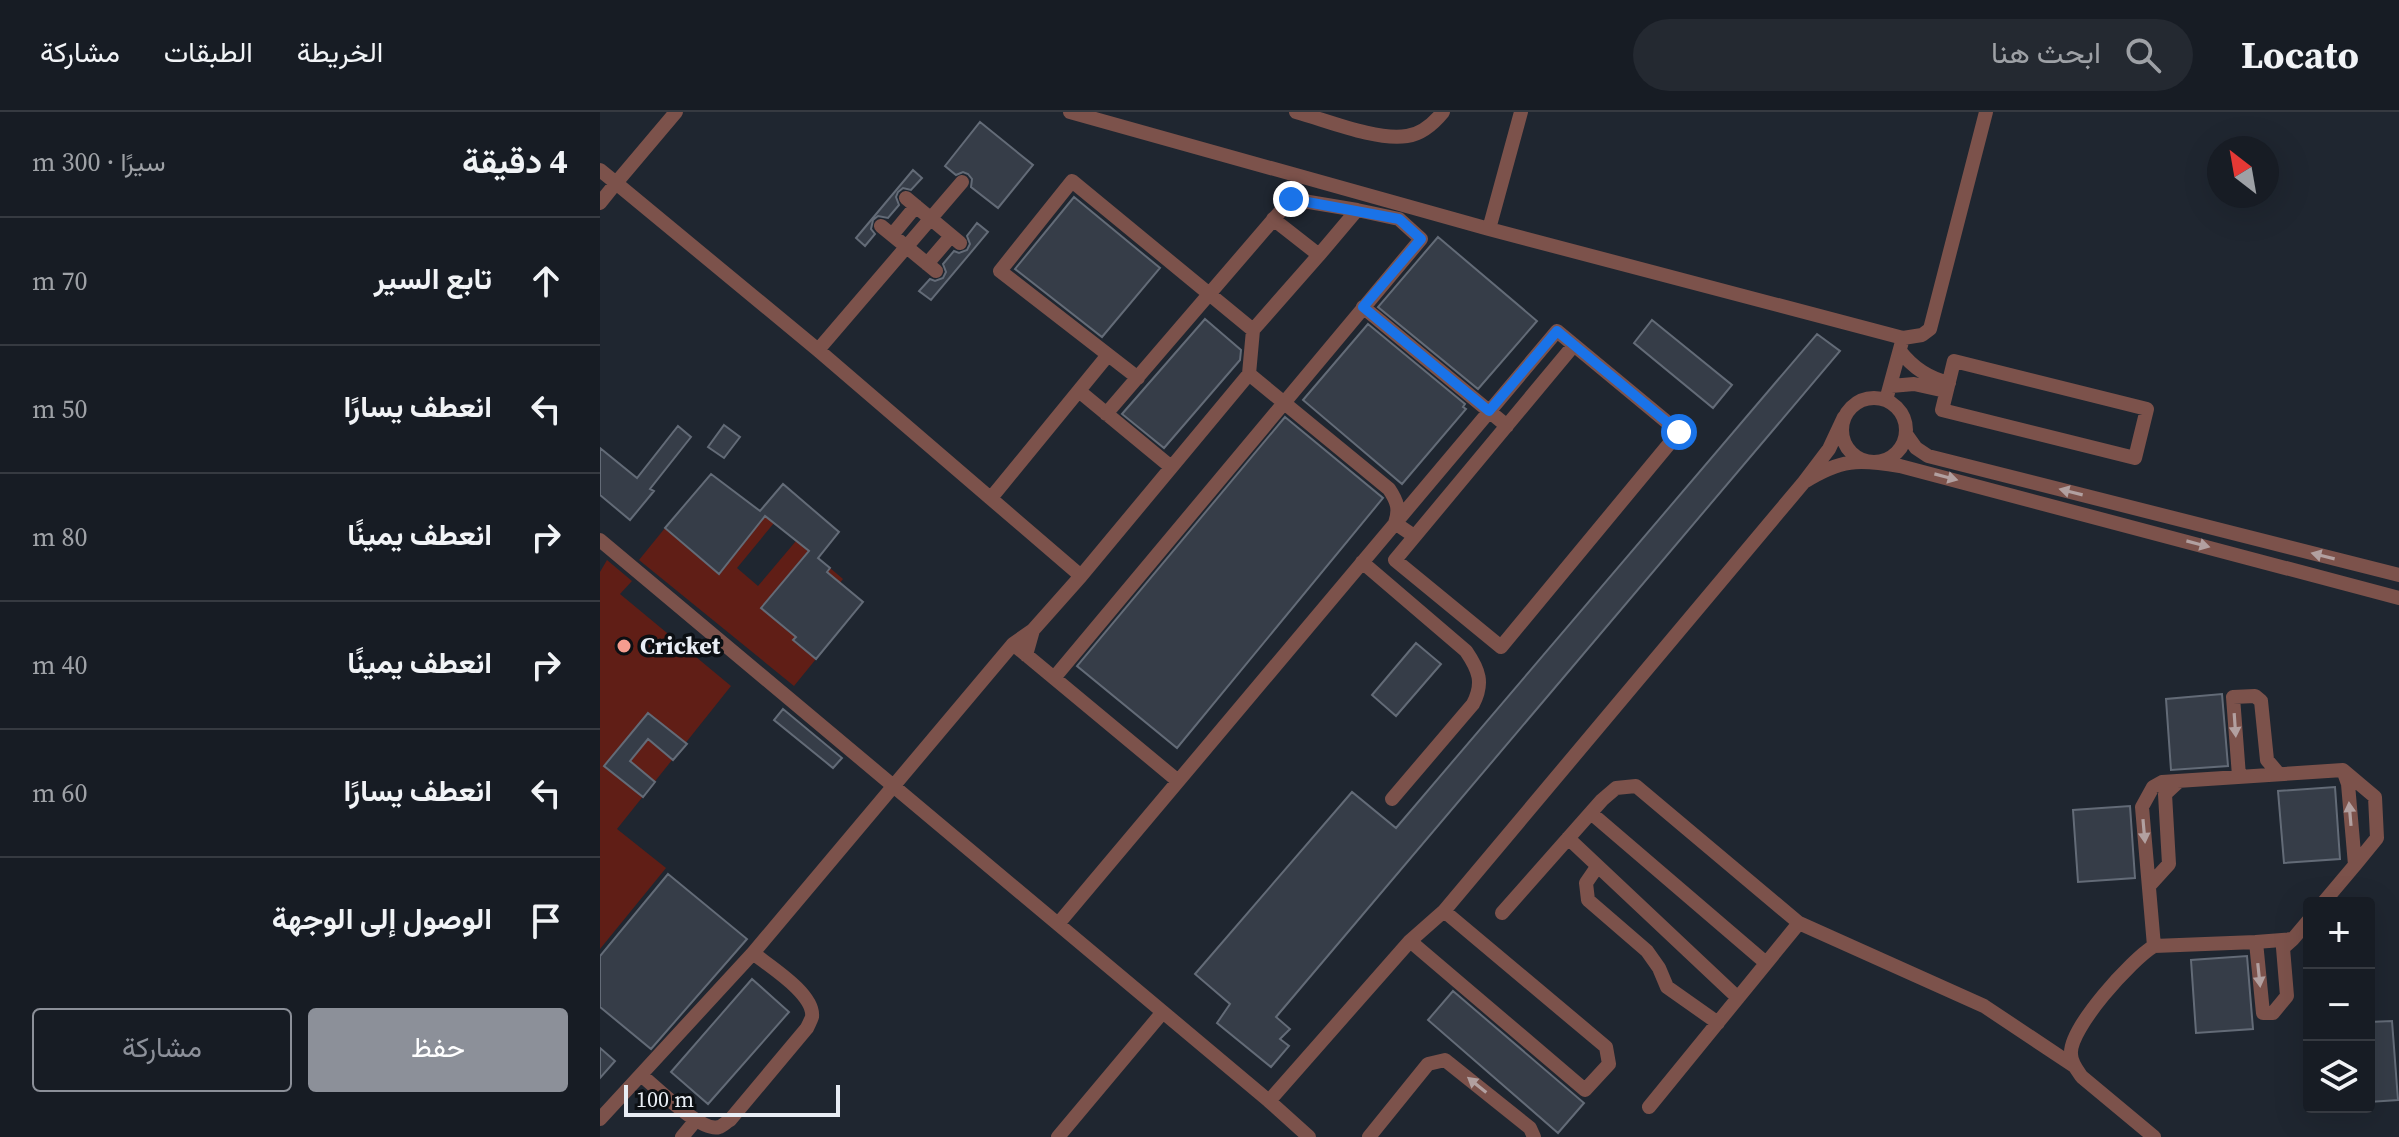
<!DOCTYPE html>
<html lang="ar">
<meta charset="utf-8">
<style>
body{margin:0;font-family:"Source Serif 4",Vazirmatn,serif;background:#242931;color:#f1f3f6;direction:rtl}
.controls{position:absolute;right:24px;bottom:24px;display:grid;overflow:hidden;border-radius:8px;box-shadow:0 8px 32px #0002}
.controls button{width:72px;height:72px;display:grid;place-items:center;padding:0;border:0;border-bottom:2px solid #363a41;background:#171c24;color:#f1f3f6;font:40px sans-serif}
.compass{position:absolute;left:1607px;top:24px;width:72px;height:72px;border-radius:50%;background:#171c24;box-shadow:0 8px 32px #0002;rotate:329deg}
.scale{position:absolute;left:24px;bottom:20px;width:216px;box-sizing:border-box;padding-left:8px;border:4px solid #e8edf4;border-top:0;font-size:22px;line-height:28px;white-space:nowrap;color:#e8edf4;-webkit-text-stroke:6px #0c0f13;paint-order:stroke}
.stop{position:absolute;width:24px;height:24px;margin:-18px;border:6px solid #1a73e8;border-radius:50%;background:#fff}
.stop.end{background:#1a73e8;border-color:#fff;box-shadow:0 2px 8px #0008}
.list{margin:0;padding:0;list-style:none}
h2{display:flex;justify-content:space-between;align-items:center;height:104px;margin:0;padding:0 32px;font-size:34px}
h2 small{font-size:26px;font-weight:400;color:#9ea1a6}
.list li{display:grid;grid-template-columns:52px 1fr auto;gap:24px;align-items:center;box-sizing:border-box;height:128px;padding:0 32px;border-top:2px solid #363a41}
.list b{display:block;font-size:30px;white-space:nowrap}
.list em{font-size:26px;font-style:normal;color:#9ea1a6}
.actions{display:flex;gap:16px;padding:24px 32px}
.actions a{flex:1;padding:18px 0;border:2px solid #8c9099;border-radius:8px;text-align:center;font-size:28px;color:#8c9099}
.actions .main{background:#8c9099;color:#fff}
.icon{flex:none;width:44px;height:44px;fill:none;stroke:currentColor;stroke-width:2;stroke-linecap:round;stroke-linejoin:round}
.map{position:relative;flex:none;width:1799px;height:1025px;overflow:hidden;direction:ltr}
header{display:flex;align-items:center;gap:48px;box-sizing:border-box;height:112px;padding:0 40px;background:#171c24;border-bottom:2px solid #363a41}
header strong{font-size:38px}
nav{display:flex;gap:44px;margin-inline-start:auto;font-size:28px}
.search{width:560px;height:72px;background:#242931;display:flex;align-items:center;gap:20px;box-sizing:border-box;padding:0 28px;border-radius:44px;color:#9ea1a6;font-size:30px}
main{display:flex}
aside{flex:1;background:#171c24}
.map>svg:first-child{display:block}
.green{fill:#601e16}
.building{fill:#363d48;stroke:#636b77;stroke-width:2}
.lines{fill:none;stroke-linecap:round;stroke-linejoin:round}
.minor{stroke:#7c524b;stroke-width:14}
.oneway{fill:#b2a0a0}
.route{stroke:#1a73e8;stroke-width:10}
.poi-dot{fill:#f59d8f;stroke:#0c0f13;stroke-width:3}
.labels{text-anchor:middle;stroke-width:7;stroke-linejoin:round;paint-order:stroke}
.poi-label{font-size:24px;font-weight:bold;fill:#e8edf4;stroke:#0c0f13;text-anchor:start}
</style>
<header>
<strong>Locato</strong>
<div class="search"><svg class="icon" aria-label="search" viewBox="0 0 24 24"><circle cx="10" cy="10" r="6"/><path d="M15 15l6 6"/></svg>ابحث هنا</div>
<nav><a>الخريطة</a><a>الطبقات</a><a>مشاركة</a></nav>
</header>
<main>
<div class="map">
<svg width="1799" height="1025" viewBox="0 0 1799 1025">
<rect width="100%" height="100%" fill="#1f2630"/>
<path class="green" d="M 141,386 L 95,442 L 119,461 L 165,404 L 174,411 L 137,456 L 158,474 L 196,429 L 208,439 L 161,496 L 183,513 L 230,456 L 243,467 L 194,528 L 216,547 L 194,574 L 39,448 L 65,416 L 86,434 Z
M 7,448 L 32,469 L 20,482 L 131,574 L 17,717 L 66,756 L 0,837 L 0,460 Z"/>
<path class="building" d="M 380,10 L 433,53 L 398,96 L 371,75 L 372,67 L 368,62 L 363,60 L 356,63 L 345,54 Z
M 313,58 L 322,66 L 311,78 L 303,76 L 298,80 L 296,85 L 299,93 L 288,106 L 278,104 L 273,108 L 271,117 L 275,122 L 265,134 L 256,126 Z
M 474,85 L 560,156 L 502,225 L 415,157 Z
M 377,111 L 388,120 L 331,188 L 319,179 L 330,167 L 335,169 L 343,166 L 346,160 L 343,152 L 354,139 L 359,141 L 367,138 L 370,132 L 367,124 Z
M 838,125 L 937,209 L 878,277 L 778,195 Z
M 605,207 L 641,238 L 640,248 L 564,336 L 522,302 Z
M 1052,208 L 1132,273 L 1113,296 L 1034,231 Z
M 768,212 L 865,292 L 863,295 L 866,297 L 802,372 L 703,288 Z
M 1217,222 L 1240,239 L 676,905 L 690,917 L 680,927 L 689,934 L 671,955 L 617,911 L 630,892 L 595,862 L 752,680 L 796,716 Z
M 685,305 L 783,386 L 577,636 L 477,554 Z
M 124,313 L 140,325 L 124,346 L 108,335 Z
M 78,314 L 91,325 L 50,377 L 54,379 L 30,408 L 0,383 L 0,336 L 37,366 Z
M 111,362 L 160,399 L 183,372 L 239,420 L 218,446 L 230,456 L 227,460 L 263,490 L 216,547 L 193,528 L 196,525 L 161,496 L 209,439 L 165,404 L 119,462 L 65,416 Z
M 816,531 L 841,552 L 796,604 L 772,583 Z
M 1622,582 L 1628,654 L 1571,658 L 1566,587 Z
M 183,597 L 242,646 L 233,656 L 174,608 Z
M 48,601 L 87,632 L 73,648 L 48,627 L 30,649 L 55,670 L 43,685 L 4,654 Z
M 1735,675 L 1740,747 L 1684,751 L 1678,679 Z
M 1530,694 L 1535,766 L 1478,770 L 1473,698 Z
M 68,762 L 147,827 L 51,937 L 0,895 L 0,844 Z
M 1647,844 L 1653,917 L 1596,921 L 1591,848 Z
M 152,867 L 189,900 L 108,992 L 71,960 Z
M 853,879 L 984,991 L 958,1021 L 828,908 Z
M 1792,909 L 1798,988 L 1769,990 L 1769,910 Z
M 0,936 L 15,949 L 0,966 Z"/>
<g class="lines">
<path class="minor" d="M 76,0 L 16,71 L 218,238 L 481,464 L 433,518
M 470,0 L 889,117 L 1303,226 L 1322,223 L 1330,217 L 1386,0
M 696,0 C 726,8 776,29 807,24 C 822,22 834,11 843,0
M 0,58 L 16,71 L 0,91
M 306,86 L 360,131
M 281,114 L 336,159
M 889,117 L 921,0
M 292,123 L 316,94
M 327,152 L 351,124
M 763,195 L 907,314
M 653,218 L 719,143 L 673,107
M 218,238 L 362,70
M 1300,239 C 1313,256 1328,266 1349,271
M 1354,249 L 1547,297 L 1535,346 L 1342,298 Z
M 538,266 L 400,159 L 472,69 L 653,218 L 649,262 L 789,377 C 797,389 800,397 795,411 L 814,424
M 1291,274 L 1314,272 L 1341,278
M 479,279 L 571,355
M1242 318a32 32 0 1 1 64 0a32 32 0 1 1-64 0Z
M 1286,288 L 1303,226
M 506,302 L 691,87 L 757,98
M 1244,305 L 1229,337 L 1204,370 C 1241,347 1258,347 1300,354 L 1799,486
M 1306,322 L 1316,336 L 1328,344 L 1799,463
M 391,386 L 508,243
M 0,428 L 669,989 L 810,829 L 844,799 L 1204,370
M 762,450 L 866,539 C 879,558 884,571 873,592 L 792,687
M 481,464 L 649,262
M 413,532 L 433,518 L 426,543
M 454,566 L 821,127 L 799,107 L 757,98 L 719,143
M 1639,664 L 1633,585 L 1655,584 L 1661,589 L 1667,648 L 1678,661
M 991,701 L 1166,851
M 968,726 L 1138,886
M 997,755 L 986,771 L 988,788 L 1047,839 L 1059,856 L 1067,875 L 1118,911
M 1549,774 L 1569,752 L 1565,682 L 1579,669
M 1723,791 L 1755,753 L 1748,672 L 1743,658
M 902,801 L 1002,688 L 1016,676 L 1036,674 L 1199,811 L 1384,894 L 1474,954
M 458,812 L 957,219 L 1079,320 L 901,535 L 795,448 L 974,233
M 810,829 L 985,978 L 1009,952 L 1006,935 L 844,799
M 1656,830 L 1693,827 L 1709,808
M 1554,834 L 1542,695 L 1553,675 L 1562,670 L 1743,658 L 1775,685 L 1777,726 L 1755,753
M 153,841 L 413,532 L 578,669
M 669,989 L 709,1025
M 1049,995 L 1199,811
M 0,1007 L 153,841 C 169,854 215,882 212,905 C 212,906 207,916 207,916 L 130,1008 C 126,1010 123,1014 119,1015 C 101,1021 56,975 41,963
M 82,1025 L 96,1008
M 458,1025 L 562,901
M 769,1025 L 828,952 L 845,948 L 930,1016 L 934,1025
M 1554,1025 L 1482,965 C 1477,958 1471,951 1471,942 C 1469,916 1532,847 1554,834 L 1656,830 L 1663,901 L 1673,901 L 1687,884 L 1683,836 L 1693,827"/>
</g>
<defs><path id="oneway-solid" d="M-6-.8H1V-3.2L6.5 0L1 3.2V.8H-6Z" transform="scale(2)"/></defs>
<g class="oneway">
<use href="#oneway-solid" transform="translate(1346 365) rotate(15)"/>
<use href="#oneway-solid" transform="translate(1471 380) rotate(-166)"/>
<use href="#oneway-solid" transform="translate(1598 432) rotate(15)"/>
<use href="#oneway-solid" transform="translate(1723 444) rotate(-166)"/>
<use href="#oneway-solid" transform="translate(1635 613) rotate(86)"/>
<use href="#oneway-solid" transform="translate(1750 702) rotate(-95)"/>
<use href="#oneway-solid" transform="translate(1544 719) rotate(85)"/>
<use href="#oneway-solid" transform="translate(1659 863) rotate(84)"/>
<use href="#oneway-solid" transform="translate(877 973) rotate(-141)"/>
</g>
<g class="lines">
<path class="route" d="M 691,87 L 799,107 L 821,127 L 763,195 L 889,299 L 957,219 L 1079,320"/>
</g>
<circle class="poi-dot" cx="24" cy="534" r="8"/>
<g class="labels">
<g class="poi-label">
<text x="40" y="542">Cricket</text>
</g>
</g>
</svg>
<div class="controls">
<button>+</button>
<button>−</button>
<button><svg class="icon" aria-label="layers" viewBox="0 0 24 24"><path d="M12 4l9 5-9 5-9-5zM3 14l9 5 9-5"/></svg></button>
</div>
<svg class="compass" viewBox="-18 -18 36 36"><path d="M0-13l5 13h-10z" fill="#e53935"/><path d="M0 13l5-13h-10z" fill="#9ea1a6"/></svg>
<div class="scale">100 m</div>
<div class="stop" style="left:1079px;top:320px"></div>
<div class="stop end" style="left:691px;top:87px"></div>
</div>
<aside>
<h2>4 دقيقة<small>سيرًا · 300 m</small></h2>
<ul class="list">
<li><svg class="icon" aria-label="ahead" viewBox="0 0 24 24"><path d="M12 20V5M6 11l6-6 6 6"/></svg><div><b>تابع السير</b></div><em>70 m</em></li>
<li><svg class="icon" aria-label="left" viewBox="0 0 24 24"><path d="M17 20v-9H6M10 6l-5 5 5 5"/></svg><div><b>انعطف يسارًا</b></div><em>50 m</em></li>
<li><svg class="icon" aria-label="right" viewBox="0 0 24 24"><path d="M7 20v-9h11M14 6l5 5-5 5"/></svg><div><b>انعطف يمينًا</b></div><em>80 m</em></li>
<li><svg class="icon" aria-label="right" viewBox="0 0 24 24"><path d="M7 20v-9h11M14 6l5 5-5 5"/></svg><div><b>انعطف يمينًا</b></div><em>40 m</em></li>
<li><svg class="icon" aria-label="left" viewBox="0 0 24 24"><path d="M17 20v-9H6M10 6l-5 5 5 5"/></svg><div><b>انعطف يسارًا</b></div><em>60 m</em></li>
<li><svg class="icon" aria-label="arrive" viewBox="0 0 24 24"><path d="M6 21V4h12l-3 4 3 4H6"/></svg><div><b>الوصول إلى الوجهة</b></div></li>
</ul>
<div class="actions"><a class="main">حفظ</a><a>مشاركة</a></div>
</aside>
</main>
